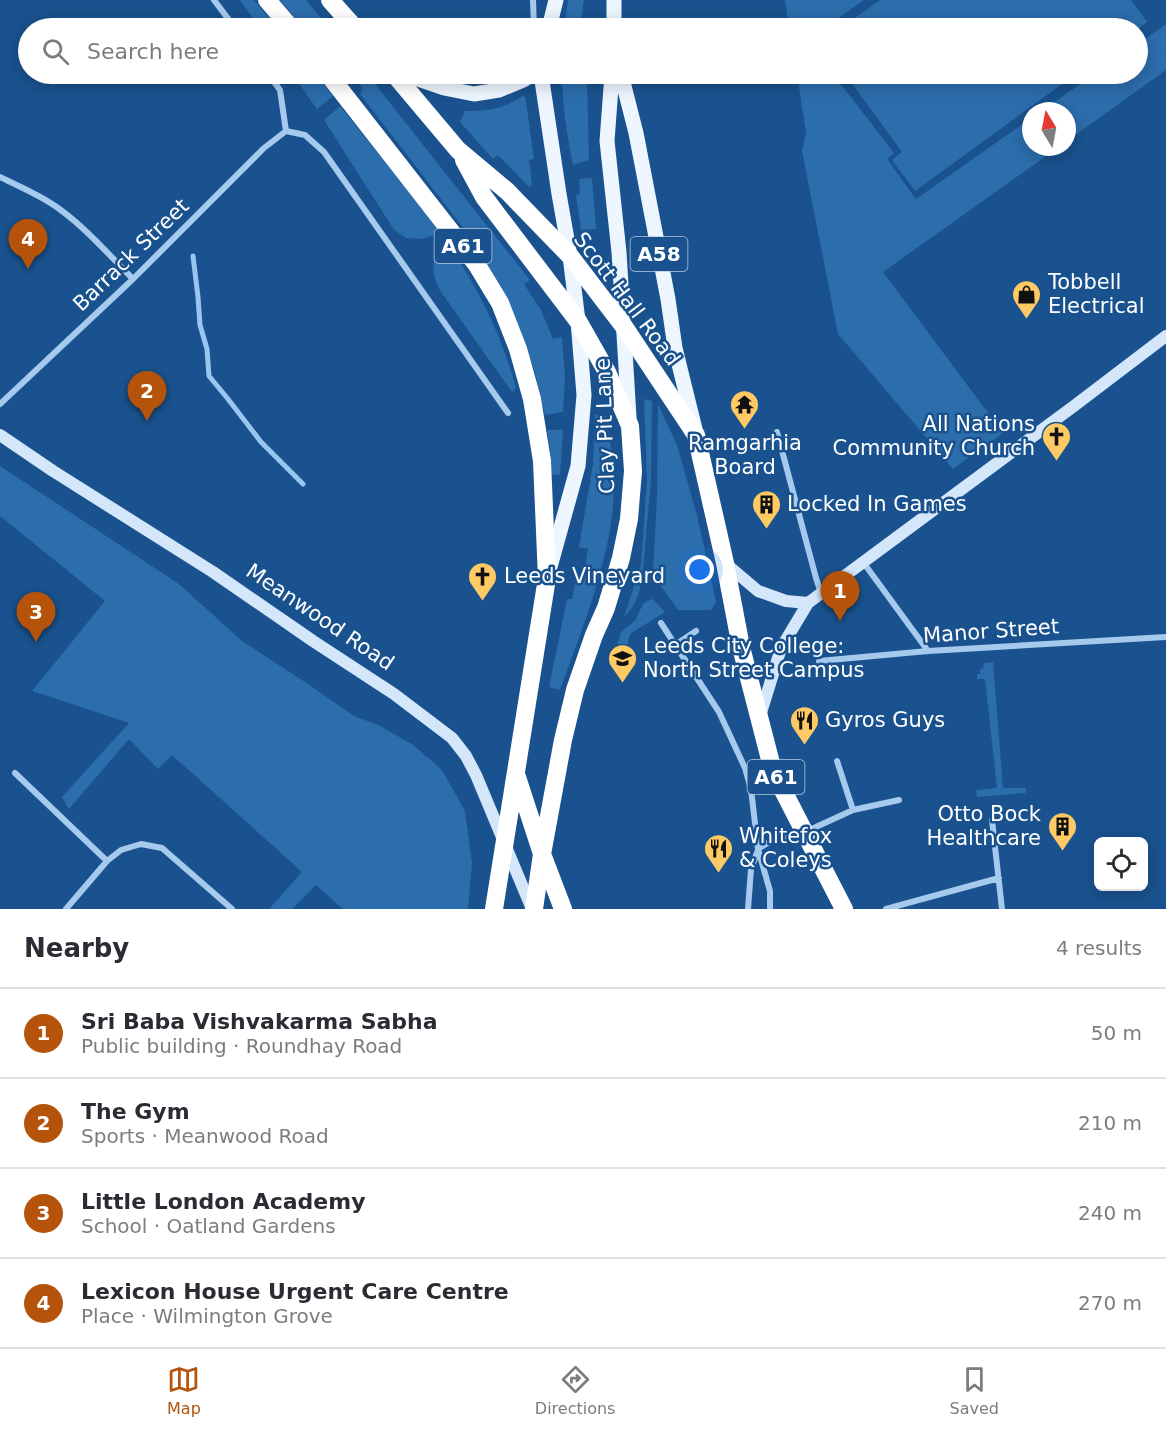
<!DOCTYPE html>
<meta charset="utf-8">
<style>
body{margin:0;font-family:"DejaVu Sans",sans-serif;background:#f7f7f7;color:#2b2b33}
.controls{position:absolute;right:18px;bottom:18px;display:grid;overflow:hidden;border-radius:9px;box-shadow:0 3px 15px #0003}
.controls button{width:54px;height:54px;display:grid;place-items:center;padding:0;border:0;border-bottom:2px solid #e1e1e2;background:#fff;color:#2b2b33;font:30px sans-serif}
.compass{position:absolute;left:1022px;top:102px;width:54px;height:54px;border-radius:50%;background:#fff;box-shadow:0 3px 15px #0003;rotate:350deg}
.you{position:absolute;left:700px;top:570px;width:21px;height:21px;margin:-15px;border:4px solid #fff;border-radius:50%;background:#1a73e8;box-shadow:0 0 0 9px #1a73e833}
.badge{display:grid;place-items:center;width:39px;height:39px;border-radius:50%;background:#b45309;color:#fff;font-size:20px;font-weight:700}
.pin{position:absolute;translate:-50% -50px;filter:drop-shadow(0 2px 3px #0008)}
.pin::after{content:'';position:absolute;top:32px;width:21px;height:18px;background:inherit;clip-path:polygon(0 0,100% 0,50% 100%)}
.list{margin:0;padding:0;list-style:none}
h2{display:flex;justify-content:space-between;align-items:center;height:78px;margin:0;padding:0 24px;font-size:26px}
h2 small{font-size:20px;font-weight:400;color:#7c7c81}
.list li{display:grid;grid-template-columns:39px 1fr auto;gap:18px;align-items:center;box-sizing:border-box;height:90px;padding:0 24px;border-top:2px solid #e1e1e2}
.list b{display:block;font-size:22px;white-space:nowrap}
.list p{margin:0;font-size:20px;white-space:nowrap;color:#7c7c81}
.list em{font-size:20px;font-style:normal;color:#7c7c81}
.icon{flex:none;width:33px;height:33px;fill:none;stroke:currentColor;stroke-width:2;stroke-linecap:round;stroke-linejoin:round}
.map{position:relative;flex:none;width:1166px;height:909px;overflow:hidden}
.search{position:absolute;background:#fff;box-shadow:0 3px 15px #0003;left:18px;right:18px;top:18px;height:66px;display:flex;align-items:center;gap:15px;box-sizing:border-box;padding:0 21px;border-radius:33px;color:#7c7c81;font-size:22px}
.sheet{height:438px;background:#fff}
nav{display:flex;justify-content:space-around;align-items:center;box-sizing:border-box;height:84px;border-top:2px solid #e1e1e2;background:#fff;font-size:16px;color:#7c7c81}
nav a{display:grid;justify-items:center;gap:3px}
nav .on{color:#b45309}
.map>svg:first-child{display:block}
.green{fill:#2c6dac}
.lines{fill:none;stroke-linecap:round;stroke-linejoin:round}
.stream{stroke:#98c6f1;stroke-width:5}
.street{stroke:#a6caee;stroke-width:6}
.secondary{stroke:#d3e6fa;stroke-width:12}
.primary{stroke:#edf5ff;stroke-width:15}
.highway{stroke:#fff;stroke-width:18}
.labels{text-anchor:middle;stroke-width:5;stroke-linejoin:round;paint-order:stroke}
.shield{fill:#19528e;stroke:#bacbdd;stroke-width:1.5}
.shield-label{font-size:20px;font-weight:bold;fill:#fff}
.street-label{font-size:21px;fill:#fff;stroke:#19528e}
.poi-label{font-size:21px;fill:#fff;stroke:#19528e;text-anchor:start}
</style>
<div class="map">
<svg width="1166" height="909" viewBox="0 0 1166 909">
<rect width="100%" height="100%" fill="#19528e"/>
<path class="green" d="M 240,0 L 254,0 L 277,28 L 260,28 Z
M 280,0 L 306,0 L 329,28 L 303,28 Z
M 568,0 L 584,0 L 580,28 L 564,28 Z
M 785,0 L 864,0 L 824,28 L 789,28 Z
M 880,0 L 1131,0 L 1147,22 L 1138,29 L 841,28 Z
M 1166,24 L 1166,70 L 1067,141 L 1067,111 L 1041,111 L 1095,74 L 1138,74 L 1138,44 Z
M 292,74 L 315,74 L 333,96 L 317,109 Z
M 354,74 L 367,74 L 530,280 L 524,284 L 541,310 L 553,339 L 562,337 L 565,377 L 563,412 L 545,415 L 534,369 L 521,333 L 506,296 L 486,261 L 461,225 L 360,94 L 363,89 Z
M 435,74 L 504,74 C 480,87 459,85 435,74 Z
M 562,74 L 587,74 L 589,160 L 573,165 C 567,135 562,105 562,74 Z
M 797,74 L 833,74 L 894,153 L 887,159 L 916,199 L 1031,118 L 1031,147 L 1059,147 L 883,272 L 1003,433 L 953,469 L 838,334 L 802,151 L 806,133 Z
M 845,74 L 1076,74 L 915,191 L 892,160 L 902,152 Z
M 525,95 L 534,159 L 529,160 L 532,185 L 529,187 L 498,155 L 493,159 L 460,122 L 465,111 C 480,111 499,110 512,102 C 517,100 520,97 525,95 Z
M 340,106 L 432,221 L 440,233 L 422,239 L 406,238 L 394,230 L 324,120 Z
M 592,178 L 596,229 L 581,230 L 576,195 L 580,193 L 579,179 Z
M 447,243 C 478,287 502,336 516,388 L 512,392 L 441,292 C 432,275 432,268 436,250 Z
M 644,399 L 652,401 L 651,479 L 643,570 C 641,589 638,603 624,617 L 641,565 L 647,480 Z
M 658,404 L 677,445 L 686,477 L 697,515 L 716,602 L 711,610 L 678,610 L 655,578 L 653,572 L 657,496 Z
M 595,415 L 605,415 C 610,439 614,463 614,488 C 613,554 582,629 560,690 L 549,687 L 567,599 L 572,599 L 577,573 L 584,574 L 588,549 L 579,547 L 593,464 Z
M 547,430 L 563,430 L 560,475 L 551,474 L 550,448 Z
M 0,466 L 179,584 L 242,641 L 308,684 L 354,716 L 378,725 L 412,744 L 442,770 L 465,811 L 472,863 L 468,909 L 343,909 L 316,885 L 292,909 L 269,909 L 302,872 L 172,755 L 158,769 L 129,739 L 69,809 L 62,797 L 129,723 L 32,691 L 105,601 L 0,516 Z
M 653,599 L 665,612 L 630,634 L 625,654 L 617,647 L 621,632 L 635,621 L 643,604 L 647,601 Z
M 993,662 L 1003,788 L 1026,788 L 1026,793 L 977,797 L 976,790 L 997,788 L 985,679 L 977,679 L 977,674 L 980,674 L 980,669 L 983,669 L 984,663 Z"/>
<g class="lines">
<path class="stream" d="M 193,256 L 198,297 L 200,325 L 207,349 L 209,376 L 228,399 L 261,442 L 303,484"/>
<path class="street" d="M 214,0 L 235,28
M 533,0 L 534,28
M 268,74 L 280,90 L 286,131 L 305,135 L 324,152 L 508,413
M 0,177 C 20,187 40,195 58,208 C 86,228 109,255 133,279
M 0,404 L 133,279 L 264,148 L 286,131
M 777,432 L 816,578 L 821,593
M 863,562 L 928,651
M 661,623 L 719,712 L 745,768 L 751,789 L 758,849 L 770,891 L 770,909
M 675,645 L 696,631
M 819,661 L 928,651 L 1166,637
M 837,761 L 853,810
M 15,773 L 107,861
M 992,820 L 1002,909
M 758,849 L 774,839 L 805,832 L 853,810 L 899,800
M 66,909 L 107,861 L 121,850 L 141,844 L 162,848 L 232,909
M 748,909 L 751,869 L 758,850
M 886,909 L 999,878"/>
<path class="secondary" d="M 0,435 L 53,471 L 213,572 L 313,641 L 394,694 L 452,738 L 466,756 L 476,775 L 532,909
M 725,563 L 758,591 L 786,601 L 808,603
M 760,716 L 781,648 L 808,603 L 1074,406 L 1166,336"/>
<path class="primary" d="M 614,0 L 614,28
M 549,28 L 556,0
M 403,74 L 444,88 L 474,94 L 499,90 L 523,80 L 533,74
M 541,74 L 559,194 L 570,256 L 578,321 L 584,395 L 578,466 L 550,567
M 612,74 L 607,141 L 619,252 L 629,417
M 621,74 L 636,133 L 668,299 L 675,348 L 695,429"/>
<path class="highway" d="M 267,0 L 291,28
M 330,0 L 355,28
M 328,74 L 477,265 L 500,303 L 518,349 L 532,399 L 542,461 L 547,578 L 494,909
M 394,74 L 458,150 L 507,191 L 570,256 L 625,328 L 696,435 L 725,563 L 741,647 L 773,771 L 844,909
M 464,160 L 484,197 L 578,321 L 607,372 L 630,426 L 633,471 L 629,519 L 621,558 L 606,608 L 594,635 L 575,690 L 563,740 L 542,854 L 534,909
M 517,777 L 542,854 L 563,909"/>
</g>
<defs>
<symbol id="shop-pin" viewBox="-11 -11 22 30"><path d="M0 17L-7.5 6A9.5 9.5 0 1 1 7.5 6Z" fill="#ffca63" stroke="#19528e"/><path d="M-5-2.5h2.3a2.7 3.5 0 0 1 5.4 0H5L5.5 6h-11ZM-1.5-2.5h3a1.5 2.3 0 0 0-3 0Z" fill="#111"/></symbol>
<symbol id="temple-pin" viewBox="-11 -11 22 30"><path d="M0 17L-7.5 6A9.5 9.5 0 1 1 7.5 6Z" fill="#ffca63" stroke="#19528e"/><path d="M0-6L5-2H3V0L6.5 2.5H4V6H1.5V3h-3V6H-4V2.5H-6.5L-3 0V-2H-5Z" fill="#111"/></symbol>
<symbol id="church-pin" viewBox="-11 -11 22 30"><path d="M0 17L-7.5 6A9.5 9.5 0 1 1 7.5 6Z" fill="#ffca63" stroke="#19528e"/><path d="M-1.2-6h2.4v3.5h3.3v2.4h-3.3V6h-2.4V-.1h-3.3v-2.4h3.3Z" fill="#111"/></symbol>
<symbol id="building-pin" viewBox="-11 -11 22 30"><path d="M0 17L-7.5 6A9.5 9.5 0 1 1 7.5 6Z" fill="#ffca63" stroke="#19528e"/><path d="M-4-6H4V6H1V3H-1V6H-4ZM-2.5-4.3h1.7v1.8h-1.7ZM.8-4.3h1.7v1.8H.8ZM-2.5-1h1.7V.8h-1.7ZM.8-1h1.7V.8H.8Z" fill="#111"/></symbol>
<symbol id="university-pin" viewBox="-11 -11 22 30"><path d="M0 17L-7.5 6A9.5 9.5 0 1 1 7.5 6Z" fill="#ffca63" stroke="#19528e"/><path d="M0-5L7-2L0 1L-7-2ZM-4 1L0 2.5L4 1V4Q0 6-4 4Z" fill="#111"/></symbol>
<symbol id="restaurant-pin" viewBox="-11 -11 22 30"><path d="M0 17L-7.5 6A9.5 9.5 0 1 1 7.5 6Z" fill="#ffca63" stroke="#19528e"/><path d="M-5-6h1v4h1v-4h1v4h1v-4h1v5L-1.5 .5V6h-2V.5L-5-1ZM5-6V6H3V1.5H1.5Q1.5-4 5-6Z" fill="#111"/></symbol>
</defs>
<g fill-rule="evenodd">
<use href="#shop-pin" x="1010" y="278" width="33" height="45"/>
<use href="#temple-pin" x="728" y="388" width="33" height="45"/>
<use href="#church-pin" x="1040" y="420" width="33" height="45"/>
<use href="#building-pin" x="750" y="488" width="33" height="45"/>
<use href="#church-pin" x="466" y="560" width="33" height="45"/>
<use href="#university-pin" x="606" y="642" width="33" height="45"/>
<use href="#restaurant-pin" x="788" y="704" width="33" height="45"/>
<use href="#building-pin" x="1046" y="810" width="33" height="45"/>
<use href="#restaurant-pin" x="702" y="832" width="33" height="45"/>
</g>
<g class="labels">
<g class="shield">
<rect x="434.5" y="229" width="57" height="34" rx="4.5"/>
<rect x="630.5" y="237" width="57" height="34" rx="4.5"/>
<rect x="747.5" y="760" width="57" height="34" rx="4.5"/>
</g>
<g class="shield-label">
<text x="463" y="253">A61</text>
<text x="659" y="261">A58</text>
<text x="776" y="784">A61</text>
</g>
<g class="street-label">
<text transform="translate(131 255) rotate(-44)" y="7">Barrack Street</text>
<text transform="translate(627 299) rotate(53)" y="7">Scott Hall Road</text>
<text transform="translate(605 426) rotate(-92)" y="7">Clay Pit Lane</text>
<text transform="translate(320 617) rotate(34)" y="7">Meanwood Road</text>
<text transform="translate(991 631) rotate(-4)" y="7">Manor Street</text>
</g>
<g class="poi-label">
<text x="1048" y="289">Tobbell<tspan x="1048" dy="24">Electrical</tspan></text>
<text x="1035" y="431" text-anchor="end">All Nations<tspan x="1035" dy="24">Community Church</tspan></text>
<text x="745" y="450" text-anchor="middle">Ramgarhia<tspan x="745" dy="24">Board</tspan></text>
<text x="787" y="511">Locked In Games</text>
<text x="504" y="583">Leeds Vineyard</text>
<text x="643" y="653">Leeds City College:<tspan x="643" dy="24">North Street Campus</tspan></text>
<text x="825" y="727">Gyros Guys</text>
<text x="1041" y="821" text-anchor="end">Otto Bock<tspan x="1041" dy="24">Healthcare</tspan></text>
<text x="739" y="843">Whitefox<tspan x="739" dy="24">&amp; Coleys</tspan></text>
</g>
</g>
</svg>
<div class="controls">
<button><svg class="icon" aria-label="locate" viewBox="0 0 24 24"><circle cx="12" cy="12" r="6"/><path d="M12 2v4M12 18v4M2 12h4M18 12h4"/></svg></button>
</div>
<svg class="compass" viewBox="-18 -18 36 36"><path d="M0-13l5 13h-10z" fill="#e53935"/><path d="M0 13l5-13h-10z" fill="#7c7c81"/></svg>
<div class="you"></div>
<div class="pin badge" style="left:840px;top:621px">1</div>
<div class="pin badge" style="left:147px;top:421px">2</div>
<div class="pin badge" style="left:36px;top:642px">3</div>
<div class="pin badge" style="left:28px;top:269px">4</div>
<div class="search"><svg class="icon" aria-label="search" viewBox="0 0 24 24"><circle cx="10" cy="10" r="6"/><path d="M15 15l6 6"/></svg>Search here</div>
</div>
<section class="sheet">
<h2>Nearby<small>4 results</small></h2>
<ul class="list">
<li><span class="badge">1</span><div><b>Sri Baba Vishvakarma Sabha</b><p>Public building · Roundhay Road</p></div><em>50 m</em></li>
<li><span class="badge">2</span><div><b>The Gym</b><p>Sports · Meanwood Road</p></div><em>210 m</em></li>
<li><span class="badge">3</span><div><b>Little London Academy</b><p>School · Oatland Gardens</p></div><em>240 m</em></li>
<li><span class="badge">4</span><div><b>Lexicon House Urgent Care Centre</b><p>Place · Wilmington Grove</p></div><em>270 m</em></li>
</ul>
</section>
<nav>
<a class="on"><svg class="icon" aria-label="map" viewBox="0 0 24 24"><path d="M3 6l6-2 6 2 6-2v14l-6 2-6-2-6 2zM9 4v14M15 6v14"/></svg>Map</a>
<a><svg class="icon" aria-label="directions" viewBox="0 0 24 24"><path d="M12 3l9 9-9 9-9-9zM9 14v-3h6M13 9l2 2-2 2"/></svg>Directions</a>
<a><svg class="icon" aria-label="saved" viewBox="0 0 24 24"><path d="M7 4h10v16l-5-4-5 4z"/></svg>Saved</a>
</nav>
